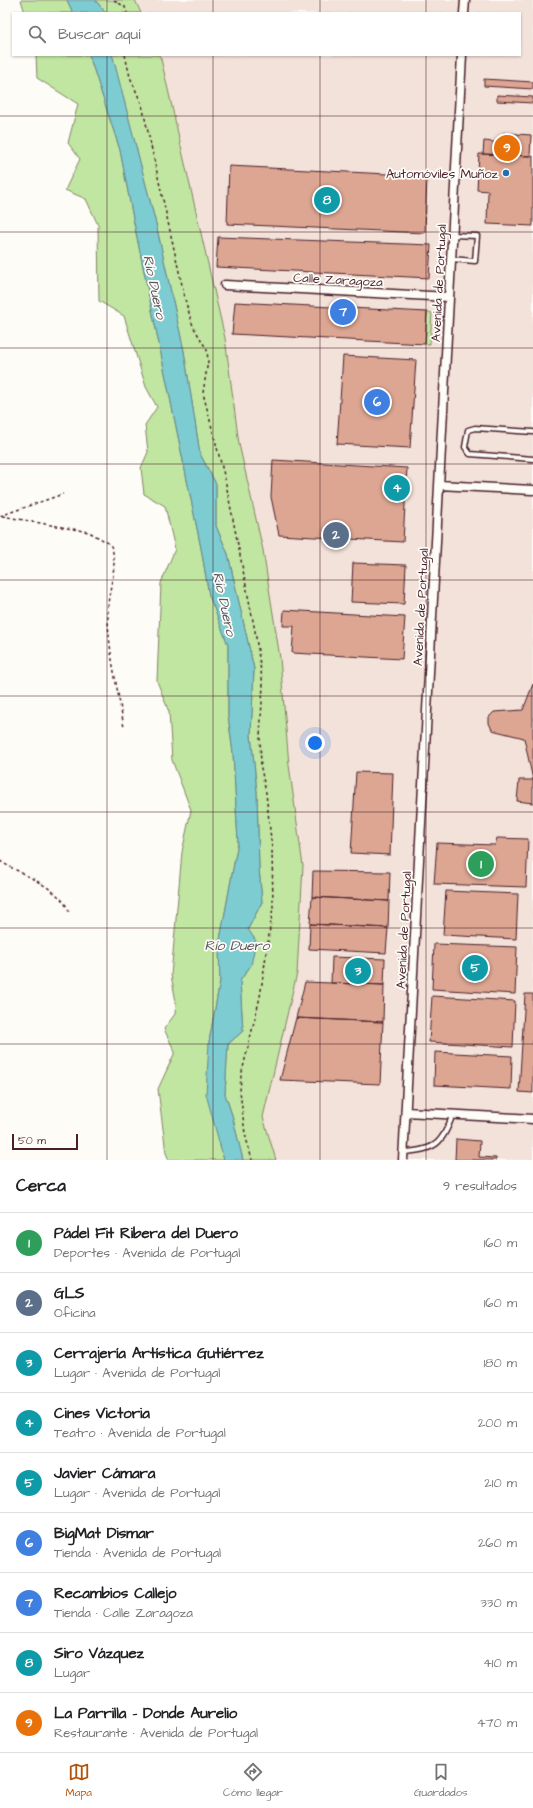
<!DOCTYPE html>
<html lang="es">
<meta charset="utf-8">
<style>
body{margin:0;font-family:"Architects Daughter",sans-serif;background:#f6f6f6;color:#202124}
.scale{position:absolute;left:12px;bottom:10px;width:66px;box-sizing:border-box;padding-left:4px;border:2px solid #4a1f2b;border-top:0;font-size:11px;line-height:14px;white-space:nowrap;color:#4a1f2b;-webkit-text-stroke:3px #fdfcf7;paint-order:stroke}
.you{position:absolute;left:315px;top:743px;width:14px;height:14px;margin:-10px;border:3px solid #fff;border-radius:50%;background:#1a73e8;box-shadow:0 0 0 6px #1a73e833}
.badge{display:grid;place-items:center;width:26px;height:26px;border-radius:50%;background:#b45309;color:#fff;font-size:13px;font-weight:700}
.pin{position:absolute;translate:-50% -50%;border:2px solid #fff;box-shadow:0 1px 4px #0006}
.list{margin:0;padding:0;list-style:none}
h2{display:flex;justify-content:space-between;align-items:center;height:52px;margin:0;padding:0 16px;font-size:17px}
h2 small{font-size:13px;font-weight:400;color:#757577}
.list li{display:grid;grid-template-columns:26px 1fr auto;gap:12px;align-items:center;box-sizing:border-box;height:60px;padding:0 16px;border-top:1px solid #e0e0e0}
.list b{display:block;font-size:15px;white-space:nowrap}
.list p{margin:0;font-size:13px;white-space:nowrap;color:#757577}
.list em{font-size:13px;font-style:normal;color:#757577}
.icon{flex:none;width:22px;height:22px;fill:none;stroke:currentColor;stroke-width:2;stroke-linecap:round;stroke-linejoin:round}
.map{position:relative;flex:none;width:533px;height:1160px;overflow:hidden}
.search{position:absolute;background:#fff;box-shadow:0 1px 3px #0004;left:12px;right:12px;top:12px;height:44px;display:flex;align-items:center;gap:10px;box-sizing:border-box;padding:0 14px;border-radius:0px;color:#757577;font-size:15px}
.sheet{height:592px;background:#fff}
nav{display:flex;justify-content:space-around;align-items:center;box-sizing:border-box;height:56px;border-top:1px solid #e0e0e0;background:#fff;font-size:11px;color:#757577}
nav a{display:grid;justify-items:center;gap:2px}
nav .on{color:#b45309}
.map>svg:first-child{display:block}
.built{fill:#f3e2d9}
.green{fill:#c0e6a1;stroke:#858266}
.water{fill:#7bccd2;stroke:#67878f}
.building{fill:#dca692;stroke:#4a1f2b}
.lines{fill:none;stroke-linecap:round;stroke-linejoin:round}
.lane-casing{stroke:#4a1f2b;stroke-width:7}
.street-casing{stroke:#4a1f2b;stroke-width:11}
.path{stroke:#4a1f2b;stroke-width:1.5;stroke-dasharray:3 3;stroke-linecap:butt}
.lane{stroke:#fdfcf7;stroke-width:4}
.street{stroke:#fdfcf7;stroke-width:8}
.grid{fill:none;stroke:#4a1f2b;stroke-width:1;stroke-opacity:0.55}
.poi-dot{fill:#1f6fb2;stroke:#fdfcf7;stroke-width:1.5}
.labels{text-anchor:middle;stroke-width:3.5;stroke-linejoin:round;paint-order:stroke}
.poi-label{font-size:13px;fill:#4a1f2b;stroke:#fdfcf7;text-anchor:end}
.street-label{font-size:13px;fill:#4a1f2b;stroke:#fdfcf7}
.water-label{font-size:14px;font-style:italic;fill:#59535d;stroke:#fdfcf7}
</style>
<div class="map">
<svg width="533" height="1160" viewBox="0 0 533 1160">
<rect width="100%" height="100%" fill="#fdfcf7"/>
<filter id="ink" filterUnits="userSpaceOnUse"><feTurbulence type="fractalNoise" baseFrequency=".025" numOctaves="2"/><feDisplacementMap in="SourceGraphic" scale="8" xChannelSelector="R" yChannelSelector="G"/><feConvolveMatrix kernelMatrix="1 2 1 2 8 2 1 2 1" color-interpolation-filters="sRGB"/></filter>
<g filter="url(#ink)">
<path class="built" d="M 134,0 L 533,0 L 533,1160 L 265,1160 L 150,55 L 520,55 L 520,13 L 139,13 Z"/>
<path class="green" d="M 21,0 L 67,0 L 73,13 L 25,13 Z
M 95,0 L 135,0 L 141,13 L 106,13 Z
M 36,55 L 89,55 L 120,150 L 132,213 L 201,548 L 209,595 L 228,644 L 228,715 L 233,753 L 238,842 L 219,945 L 220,981 L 209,1042 L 220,1146 L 224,1160 L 169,1160 L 166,1153 L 158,1089 L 175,1052 L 164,1029 L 175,1014 L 176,1002 L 171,975 L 182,852 L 191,810 L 172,760 L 169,712 L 157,681 L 161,583 L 175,549 L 165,506 L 144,494 L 141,468 L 148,452 L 145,425 L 157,407 L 146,387 L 124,316 L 99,301 L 98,225 L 86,199 L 65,190 L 80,159 L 68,143 L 78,104 L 37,78 Z
M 112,55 L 159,55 L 161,59 L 225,338 L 239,444 L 263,550 L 280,658 L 289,765 L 303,866 L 297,973 L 263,1117 L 276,1160 L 243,1160 L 232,1115 L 225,1094 L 228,1044 L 243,1031 L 240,981 L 251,965 L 248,929 L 262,902 L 259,868 L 257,792 L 251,735 L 254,669 L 228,554 L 216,526 L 216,484 L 200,454 L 184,351 L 156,224 Z
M 427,312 L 432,313 L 430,344 L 425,344 Z"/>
<path class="water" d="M 67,0 L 95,0 L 106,13 L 73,13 Z
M 89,55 L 112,55 L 113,57 L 156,224 L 184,351 L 200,454 L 216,484 L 216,526 L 228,554 L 254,669 L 251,735 L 257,792 L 259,868 L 262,902 L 248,929 L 256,941 L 251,965 L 240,981 L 243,1031 L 228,1044 L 225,1094 L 232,1115 L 243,1160 L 224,1160 L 206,1094 L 209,1042 L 220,981 L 219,945 L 238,842 L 233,753 L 228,715 L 228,645 L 209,595 L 201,548 L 132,213 L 120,150 Z"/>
<path class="building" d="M 484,79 L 533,82 L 533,89 L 484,86 Z
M 497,95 L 533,97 L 533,103 L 497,101 Z
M 503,133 L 531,135 L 530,156 L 483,154 L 484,141 L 503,143 Z
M 479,154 L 533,156 L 533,226 L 487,224 L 488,191 L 477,190 Z
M 229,166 L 427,176 L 425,233 L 227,224 Z
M 218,237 L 431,245 L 429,278 L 216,267 Z
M 235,302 L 427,312 L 425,344 L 232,334 Z
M 343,356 L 416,360 L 410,448 L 337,444 Z
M 273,460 L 407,468 L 403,542 L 279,535 L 271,497 Z
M 353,563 L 406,565 L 404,604 L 351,602 Z
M 284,610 L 405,617 L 402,659 L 292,653 L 294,626 L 283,626 Z
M 533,684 L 533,803 L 517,801 L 519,780 L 533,780 L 524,738 L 492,730 L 489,723 L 489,717 L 494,712 L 523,710 Z
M 356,772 L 393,773 L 390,855 L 351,853 Z
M 497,838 L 528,839 L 526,887 L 434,884 L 437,843 L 495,845 Z
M 313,871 L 390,872 L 389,901 L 312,897 Z
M 446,891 L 518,894 L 516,939 L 443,935 Z
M 312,897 L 389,901 L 388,928 L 310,924 Z
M 310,924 L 388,928 L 386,953 L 309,949 Z
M 434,944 L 517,947 L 515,994 L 432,989 Z
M 332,957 L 385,959 L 384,985 L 331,983 Z
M 305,982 L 384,985 L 383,1022 L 296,1018 Z
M 525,994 L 533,994 L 533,1093 L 519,1092 Z
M 432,996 L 515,1001 L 513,1047 L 429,1042 Z
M 296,1018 L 383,1022 L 380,1084 L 280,1080 Z
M 435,1052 L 512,1056 L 511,1089 L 434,1085 Z
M 456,1139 L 480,1141 L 479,1157 L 496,1158 L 496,1160 L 455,1160 Z"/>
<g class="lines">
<defs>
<path id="lane" d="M 451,259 L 475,261 L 477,236 L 452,235
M 533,432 L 475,428 L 468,430 L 465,447 L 470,454 L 533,459
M 404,1152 C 436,1150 442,1144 453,1114"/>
<path id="street" d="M 464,13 L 465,0
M 225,285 L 449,297
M 439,485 L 533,490
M 406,1112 L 533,1119
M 403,1160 L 462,55"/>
</defs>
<use href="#lane" class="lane-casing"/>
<use href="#street" class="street-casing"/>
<path class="path" d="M 114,0 L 125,7 L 127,13
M 125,55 L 130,77 L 142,105 L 186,303 L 193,326 L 207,350 L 208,361 L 203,393 L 225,479 L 255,631 L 263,685 L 260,736 L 261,768 L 266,793 L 272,849 L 273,907 L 260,997 L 241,1076 L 240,1091 L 245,1134 L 252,1160
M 0,516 L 63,494
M 2,516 L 89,532 L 110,544 C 120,563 108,588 108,608 C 107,648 118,688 124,728
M 0,861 C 20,874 61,888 69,912"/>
<use href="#lane" class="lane"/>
<use href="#street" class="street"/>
</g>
</g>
<path class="grid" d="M 107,0 L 107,13M 213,0 L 213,13M 320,0 L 320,13M 426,0 L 426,13M 107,55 L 107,1160M 213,55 L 213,1160M 320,55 L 320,1160M 426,55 L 426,1160M 0,116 L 533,116M 0,232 L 533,232M 0,348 L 533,348M 0,464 L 533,464M 0,580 L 533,580M 0,696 L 533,696M 0,812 L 533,812M 0,928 L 533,928M 0,1044 L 533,1044"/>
<circle class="poi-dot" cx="506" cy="173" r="4"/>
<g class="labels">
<g class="poi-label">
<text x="498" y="178">Automóviles Muñoz</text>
</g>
<g class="street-label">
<text transform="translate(338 279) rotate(3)" y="5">Calle Zaragoza</text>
<text transform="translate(438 283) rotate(-87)" y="5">Avenida de Portugal</text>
<text transform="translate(420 607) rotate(-87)" y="5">Avenida de Portugal</text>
<text transform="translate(403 930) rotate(-87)" y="5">Avenida de Portugal</text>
</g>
<g class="water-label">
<text transform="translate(155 287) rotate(78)" y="5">Río Duero</text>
<text transform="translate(225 604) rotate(78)" y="5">Río Duero</text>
<text x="237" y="950">Río Duero</text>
</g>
</g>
</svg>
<div class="scale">50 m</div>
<div class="you"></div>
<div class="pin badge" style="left:481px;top:864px;background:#2e9e5b">1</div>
<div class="pin badge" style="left:336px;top:535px;background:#5c6f8a">2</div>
<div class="pin badge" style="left:358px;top:971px;background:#0f9aa8">3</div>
<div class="pin badge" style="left:397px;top:488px;background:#0f9aa8">4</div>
<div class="pin badge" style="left:475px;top:968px;background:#0f9aa8">5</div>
<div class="pin badge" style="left:377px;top:402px;background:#3f7fe0">6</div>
<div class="pin badge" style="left:343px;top:312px;background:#3f7fe0">7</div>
<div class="pin badge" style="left:327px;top:200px;background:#0f9aa8">8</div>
<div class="pin badge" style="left:507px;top:148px;background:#e8710a">9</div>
<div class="search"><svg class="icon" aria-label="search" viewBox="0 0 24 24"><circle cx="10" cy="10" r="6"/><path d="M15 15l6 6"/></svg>Buscar aquí</div>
</div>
<section class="sheet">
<h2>Cerca<small>9 resultados</small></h2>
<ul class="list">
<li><span class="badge" style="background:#2e9e5b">1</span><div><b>Pádel Fit Ribera del Duero</b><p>Deportes · Avenida de Portugal</p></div><em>160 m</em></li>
<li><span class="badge" style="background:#5c6f8a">2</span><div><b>GLS</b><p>Oficina</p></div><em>160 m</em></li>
<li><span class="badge" style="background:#0f9aa8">3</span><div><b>Cerrajería Artística Gutiérrez</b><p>Lugar · Avenida de Portugal</p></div><em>180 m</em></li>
<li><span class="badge" style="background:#0f9aa8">4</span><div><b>Cines Victoria</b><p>Teatro · Avenida de Portugal</p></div><em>200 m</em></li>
<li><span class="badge" style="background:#0f9aa8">5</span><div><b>Javier Cámara</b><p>Lugar · Avenida de Portugal</p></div><em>210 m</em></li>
<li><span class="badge" style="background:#3f7fe0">6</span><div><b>BigMat Dismar</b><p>Tienda · Avenida de Portugal</p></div><em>260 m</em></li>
<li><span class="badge" style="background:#3f7fe0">7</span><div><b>Recambios Callejo</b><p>Tienda · Calle Zaragoza</p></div><em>330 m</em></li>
<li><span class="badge" style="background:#0f9aa8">8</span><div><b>Siro Vázquez</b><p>Lugar</p></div><em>410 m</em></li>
<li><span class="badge" style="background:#e8710a">9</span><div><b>La Parrilla - Donde Aurelio</b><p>Restaurante · Avenida de Portugal</p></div><em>470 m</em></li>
</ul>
</section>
<nav>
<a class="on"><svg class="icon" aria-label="map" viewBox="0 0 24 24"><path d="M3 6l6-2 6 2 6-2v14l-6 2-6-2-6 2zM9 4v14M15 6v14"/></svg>Mapa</a>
<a><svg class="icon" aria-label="directions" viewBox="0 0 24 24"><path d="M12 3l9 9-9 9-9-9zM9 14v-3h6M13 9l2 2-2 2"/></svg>Cómo llegar</a>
<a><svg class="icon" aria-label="saved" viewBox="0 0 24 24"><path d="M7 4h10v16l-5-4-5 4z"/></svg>Guardados</a>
</nav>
